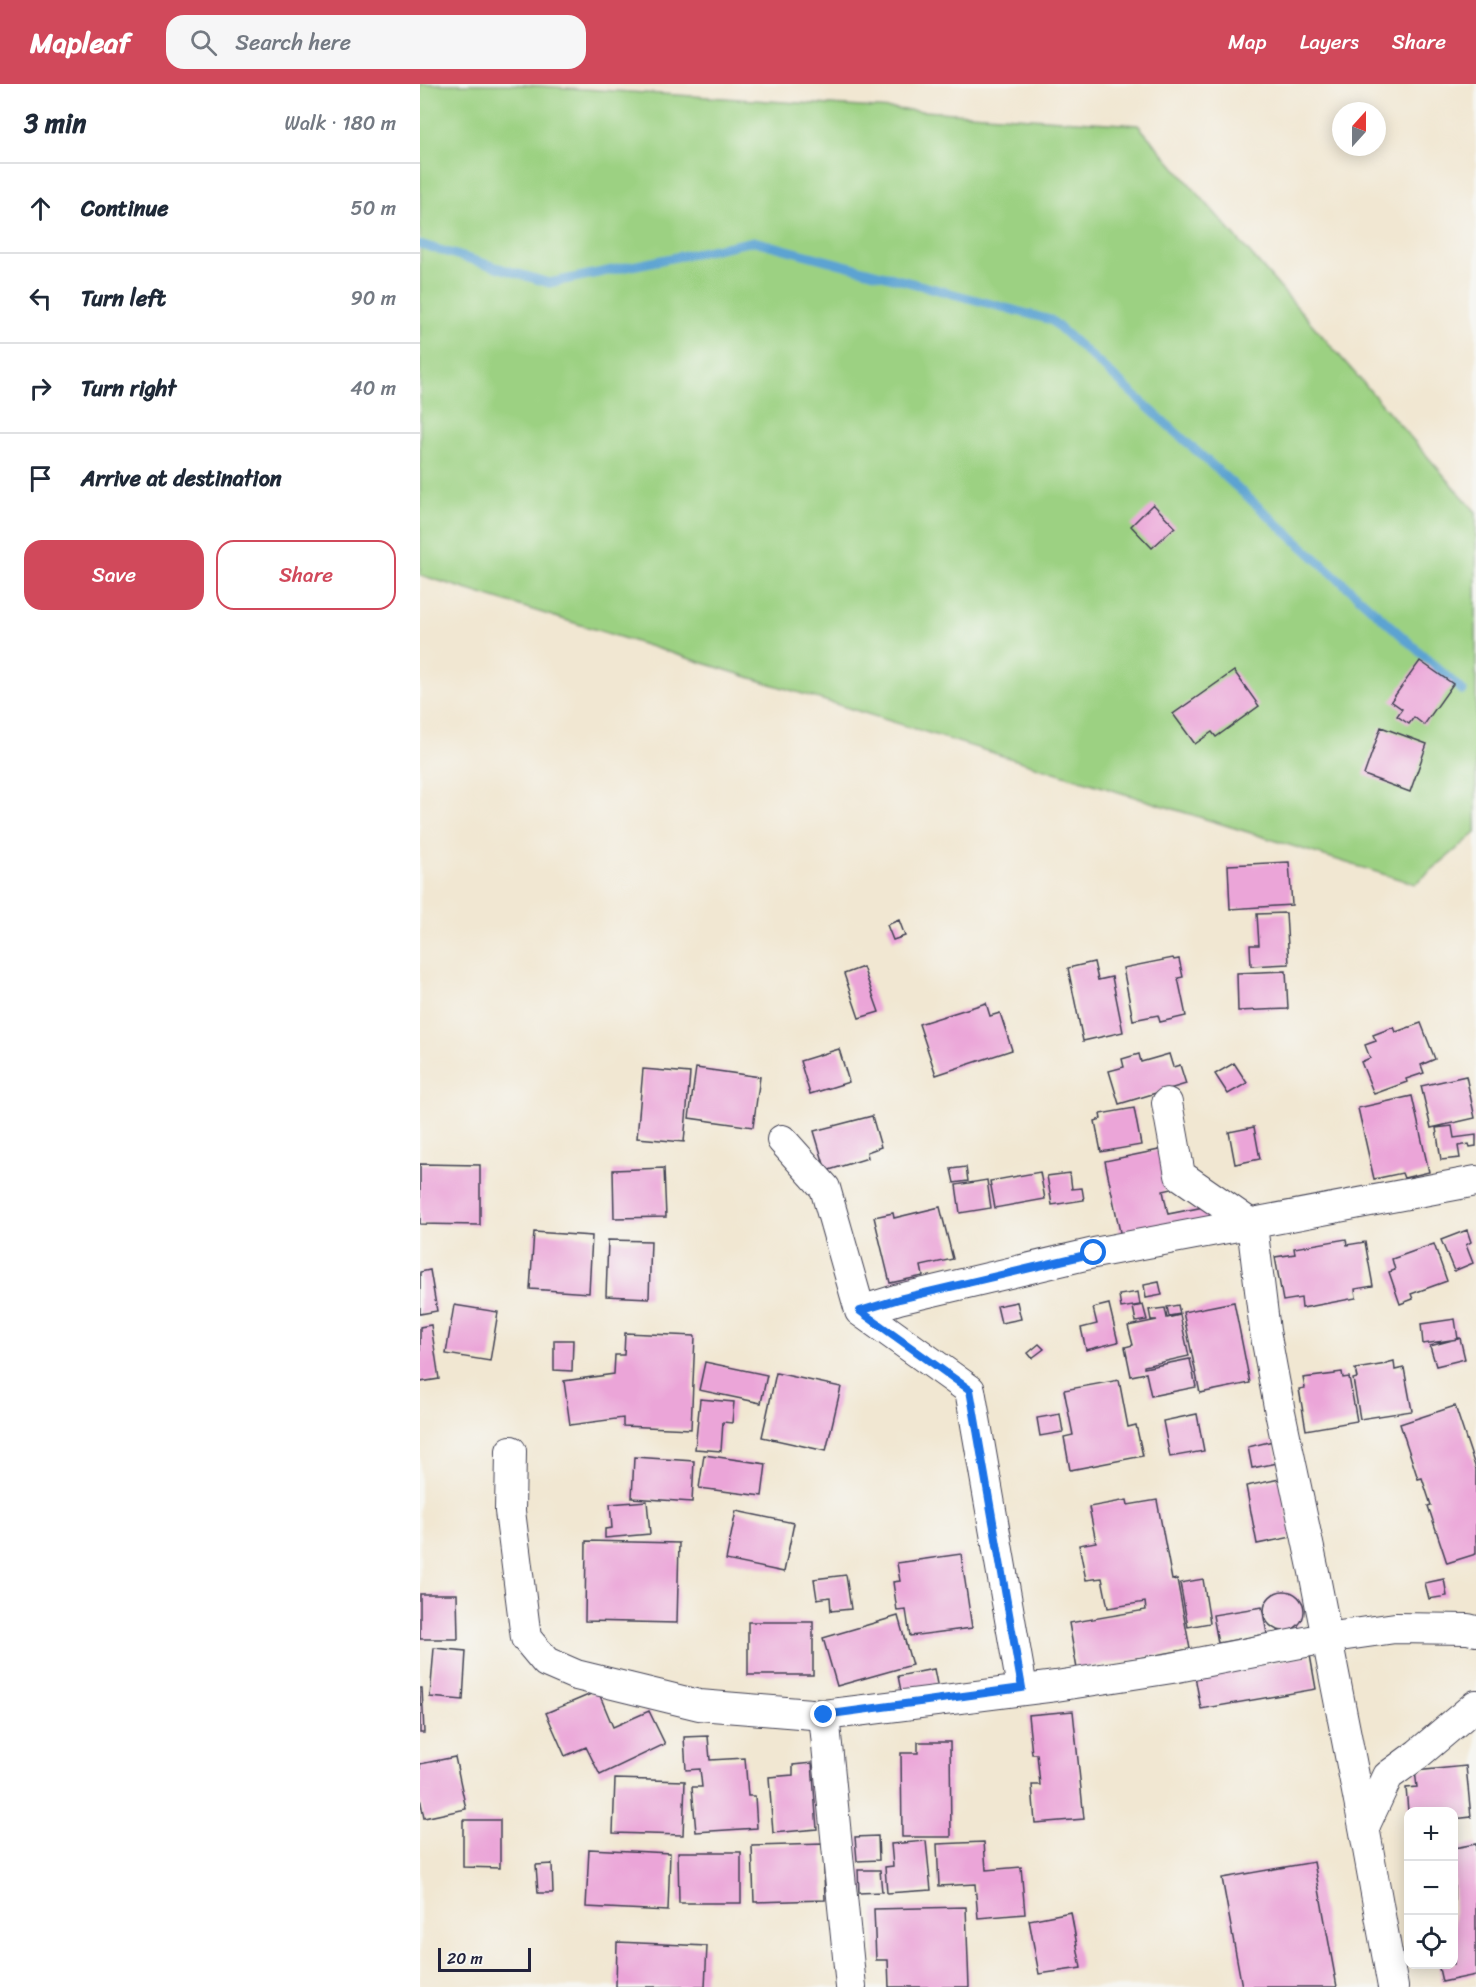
<!DOCTYPE html>
<meta charset="utf-8">
<style>
body{margin:0;font-family:Sriracha,sans-serif;background:#f6f6f7;color:#1f2937}
.controls{position:absolute;right:18px;bottom:18px;display:grid;overflow:hidden;border-radius:12px;box-shadow:0 3px 15px #0003}
.controls button{width:54px;height:54px;display:grid;place-items:center;padding:0;border:0;border-bottom:2px solid #e0e1e3;background:#fff;color:#1f2937;font:30px sans-serif}
.compass{position:absolute;left:912px;top:18px;width:54px;height:54px;border-radius:50%;background:#fff;box-shadow:0 3px 15px #0003;rotate:21deg}
.scale{position:absolute;left:18px;bottom:15px;width:93px;box-sizing:border-box;padding-left:6px;border:3px solid #22223b;border-top:0;font-size:16px;line-height:21px;white-space:nowrap;color:#22223b;-webkit-text-stroke:4px #f6f6f2;paint-order:stroke}
.stop{position:absolute;width:18px;height:18px;margin:-14px;border:4px solid #1a73e8;border-radius:50%;background:#fff}
.stop.end{background:#1a73e8;border-color:#fff;box-shadow:0 2px 6px #0008}
.list{margin:0;padding:0;list-style:none}
h2{display:flex;justify-content:space-between;align-items:center;height:78px;margin:0;padding:0 24px;font-size:26px}
h2 small{font-size:20px;font-weight:400;color:#747a83}
.list li{display:grid;grid-template-columns:39px 1fr auto;gap:18px;align-items:center;box-sizing:border-box;height:90px;padding:0 24px;border-top:2px solid #e0e1e3}
.list b{display:block;font-size:22px;white-space:nowrap}
.list em{font-size:20px;font-style:normal;color:#747a83}
.actions{display:flex;gap:12px;padding:18px 24px}
.actions a{flex:1;padding:14px 0;border:2px solid #d1495b;border-radius:18px;text-align:center;font-size:21px;color:#d1495b}
.actions .main{background:#d1495b;color:#fff}
.icon{flex:none;width:33px;height:33px;fill:none;stroke:currentColor;stroke-width:2;stroke-linecap:round;stroke-linejoin:round}
.map{position:relative;flex:none;width:1056px;height:1903px;overflow:hidden}
header{display:flex;align-items:center;gap:36px;box-sizing:border-box;height:84px;padding:0 30px;background:#d1495b;color:#fff}
header strong{font-size:28px}
nav{display:flex;gap:33px;margin-inline-start:auto;font-size:21px}
.search{width:420px;height:54px;background:#f6f6f7;display:flex;align-items:center;gap:15px;box-sizing:border-box;padding:0 21px;border-radius:18px;color:#747a83;font-size:22px}
main{display:flex}
aside{flex:1;background:#fff}
.map>svg:first-child{display:block}
.green{fill:#9cd182;stroke:#5f7a5e;stroke-width:1.5}
.lines{fill:none;stroke-linecap:round;stroke-linejoin:round}
.stream{stroke:#5ba3d2;stroke-width:9}
.building{fill:#eba5d8}
.minor-casing{stroke:#414052;stroke-width:32}
.minor{stroke:#fff;stroke-width:30}
.route{stroke:#1a73e8;stroke-width:8}
</style>
<header>
<strong>Mapleaf</strong>
<div class="search"><svg class="icon" aria-label="search" viewBox="0 0 24 24"><circle cx="10" cy="10" r="6"/><path d="M15 15l6 6"/></svg>Search here</div>
<nav><a>Map</a><a>Layers</a><a>Share</a></nav>
</header>
<main>
<aside>
<h2>3 min<small>Walk · 180 m</small></h2>
<ul class="list">
<li><svg class="icon" aria-label="ahead" viewBox="0 0 24 24"><path d="M12 20V5M6 11l6-6 6 6"/></svg><div><b>Continue</b></div><em>50 m</em></li>
<li><svg class="icon" aria-label="left" viewBox="0 0 24 24"><path d="M17 20v-9H6M10 6l-5 5 5 5"/></svg><div><b>Turn left</b></div><em>90 m</em></li>
<li><svg class="icon" aria-label="right" viewBox="0 0 24 24"><path d="M7 20v-9h11M14 6l5 5-5 5"/></svg><div><b>Turn right</b></div><em>40 m</em></li>
<li><svg class="icon" aria-label="arrive" viewBox="0 0 24 24"><path d="M6 21V4h12l-3 4 3 4H6"/></svg><div><b>Arrive at destination</b></div></li>
</ul>
<div class="actions"><a class="main">Save</a><a>Share</a></div>
</aside>
<div class="map">
<svg width="1056" height="1903" viewBox="0 0 1056 1903">
<rect width="100%" height="100%" fill="#f6f6f2"/>
<filter id="ink" filterUnits="userSpaceOnUse"><feTurbulence type="fractalNoise" baseFrequency=".0167" numOctaves="2"/><feDisplacementMap in="SourceGraphic" scale="12" xChannelSelector="R" yChannelSelector="G"/><feConvolveMatrix kernelMatrix="1 2 1 2 8 2 1 2 1" color-interpolation-filters="sRGB"/></filter>
<filter id="wash" filterUnits="userSpaceOnUse"><feTurbulence type="fractalNoise" baseFrequency=".008" numOctaves="4" result="noise"/><feDisplacementMap in="SourceGraphic" scale="24" xChannelSelector="R" yChannelSelector="G"/><feGaussianBlur stdDeviation="1.35" result="paint"/><feColorMatrix in="noise" values="0 0 0 0 0 0 0 0 0 0 0 0 0 0 0 0 0 1.4 0 .05"/><feComposite in="paint" operator="in"/></filter>
<g filter="url(#wash)">
<rect width="100%" height="100%" fill="#f1e7d2"/>
<path class="green" d="M 0,0 L 87,0 L 718,41 L 1056,428 L 1056,749 L 995,800 L 0,491 Z"/>
<g class="lines">
<path class="stream" d="M 0,160 L 129,199 L 334,157 L 631,236 L 1043,607"/>
</g>
<g id="blocks">
<path class="building" d="M 733,420 L 755,443 L 732,464 L 711,442 Z
M 1000,577 L 1033,600 L 1004,641 L 994,633 L 989,640 L 977,632 L 982,625 L 971,617 Z
M 814,587 L 839,622 L 796,653 L 792,648 L 775,660 L 753,630 Z
M 961,643 L 1007,660 L 990,708 L 944,691 Z
M 869,778 L 872,821 L 810,825 L 808,781 Z
M 866,829 L 869,880 L 831,882 L 830,861 L 839,861 L 837,830 Z
M 479,836 L 485,852 L 473,856 L 467,841 Z
M 753,874 L 754,876 L 759,875 L 763,893 L 758,894 L 766,932 L 740,938 L 738,931 L 713,936 L 703,884 Z
M 674,878 L 678,896 L 692,893 L 703,948 L 663,957 L 648,884 Z
M 443,883 L 459,928 L 439,934 L 424,890 Z
M 866,887 L 868,925 L 818,927 L 817,889 Z
M 566,919 L 570,932 L 580,929 L 592,966 L 516,991 L 499,940 Z
M 1001,939 L 1015,975 L 1001,981 L 1004,989 L 986,995 L 987,998 L 954,1010 L 941,978 L 950,974 L 945,961 L 956,957 L 953,951 L 974,943 L 976,948 Z
M 419,965 L 429,998 L 390,1010 L 380,977 Z
M 719,970 L 721,978 L 749,970 L 753,983 L 760,981 L 766,1000 L 699,1020 L 689,987 L 704,983 L 702,975 Z
M 814,979 L 827,999 L 808,1010 L 795,990 Z
M 276,984 L 340,993 L 333,1043 L 269,1034 Z
M 223,985 L 270,989 L 264,1058 L 217,1054 Z
M 1046,992 L 1055,1034 L 1011,1044 L 1001,1002 Z
M 992,1012 L 1009,1088 L 984,1094 L 982,1089 L 954,1095 L 938,1024 Z
M 714,1024 L 721,1061 L 681,1068 L 675,1037 L 681,1035 L 680,1030 Z
M 452,1032 L 461,1063 L 447,1068 L 448,1074 L 406,1087 L 394,1047 Z
M 1032,1042 L 1034,1054 L 1056,1051 L 1056,1062 L 1050,1063 L 1049,1060 L 1038,1062 L 1040,1074 L 1021,1076 L 1016,1044 Z
M 834,1043 L 840,1075 L 815,1080 L 809,1048 Z
M 744,1065 L 752,1105 L 743,1107 L 748,1130 L 794,1121 L 799,1143 L 701,1153 L 685,1077 Z
M 0,1080 L 60,1081 L 60,1141 L 0,1140 Z
M 546,1083 L 548,1097 L 534,1099 L 531,1085 Z
M 244,1084 L 246,1133 L 194,1134 L 193,1086 Z
M 620,1088 L 625,1115 L 575,1124 L 570,1097 Z
M 650,1089 L 652,1105 L 662,1104 L 664,1116 L 632,1121 L 627,1092 Z
M 567,1096 L 571,1124 L 540,1129 L 536,1101 Z
M 520,1123 L 533,1175 L 501,1182 L 503,1192 L 470,1199 L 454,1133 L 473,1129 L 474,1134 Z
M 1047,1146 L 1051,1158 L 1046,1161 L 1053,1179 L 1034,1187 L 1021,1156 Z
M 114,1148 L 172,1152 L 169,1209 L 110,1205 Z
M 926,1155 L 927,1161 L 945,1158 L 953,1202 L 935,1205 L 936,1214 L 882,1224 L 881,1214 L 863,1217 L 855,1173 L 875,1170 L 874,1164 Z
M 188,1156 L 231,1157 L 229,1214 L 186,1212 Z
M 1014,1160 L 1027,1197 L 991,1210 L 993,1215 L 980,1220 L 969,1188 L 975,1186 L 972,1175 Z
M 10,1186 L 17,1227 L 0,1230 L 0,1188 Z
M 739,1198 L 742,1211 L 726,1214 L 724,1201 Z
M 718,1208 L 720,1221 L 701,1224 L 699,1211 Z
M 597,1218 L 601,1235 L 581,1239 L 577,1222 Z
M 814,1218 L 830,1299 L 780,1309 L 763,1228 Z
M 689,1220 L 698,1258 L 666,1266 L 661,1244 L 677,1240 L 673,1224 Z
M 34,1221 L 78,1228 L 70,1277 L 26,1270 Z
M 723,1221 L 727,1236 L 716,1238 L 713,1223 Z
M 758,1221 L 760,1230 L 749,1232 L 747,1223 Z
M 745,1224 L 747,1234 L 760,1231 L 769,1272 L 724,1282 L 724,1284 L 770,1275 L 776,1303 L 731,1312 L 726,1289 L 711,1292 L 705,1263 L 713,1261 L 708,1242 L 737,1236 L 731,1236 L 729,1226 Z
M 1035,1235 L 1038,1255 L 1003,1260 L 1001,1240 Z
M 11,1241 L 19,1295 L 0,1298 L 0,1243 Z
M 205,1249 L 275,1252 L 271,1345 L 203,1342 L 203,1334 L 150,1341 L 144,1297 L 194,1290 L 195,1271 L 204,1271 Z
M 1040,1254 L 1045,1275 L 1016,1282 L 1010,1262 Z
M 134,1256 L 153,1256 L 152,1287 L 134,1286 Z
M 619,1260 L 624,1265 L 612,1274 L 608,1269 Z
M 974,1277 L 975,1286 L 984,1284 L 992,1327 L 940,1335 L 933,1295 L 937,1294 L 935,1285 L 966,1280 L 966,1279 Z
M 285,1278 L 347,1291 L 341,1319 L 279,1306 Z
M 922,1288 L 923,1294 L 929,1293 L 937,1337 L 886,1346 L 879,1305 L 885,1304 L 883,1294 L 915,1290 L 915,1289 Z
M 356,1289 L 421,1303 L 406,1367 L 342,1353 Z
M 699,1296 L 708,1343 L 716,1341 L 723,1372 L 650,1386 L 644,1353 L 653,1351 L 644,1306 Z
M 280,1315 L 314,1318 L 312,1339 L 303,1338 L 301,1367 L 275,1365 Z
M 1035,1322 L 1056,1385 L 1056,1470 L 1027,1479 L 1008,1422 L 1011,1421 L 1002,1394 L 998,1395 L 980,1340 Z
M 640,1330 L 643,1348 L 620,1352 L 617,1334 Z
M 777,1330 L 784,1367 L 750,1373 L 743,1337 Z
M 853,1357 L 858,1379 L 832,1384 L 828,1363 Z
M 284,1371 L 346,1380 L 342,1412 L 279,1404 Z
M 214,1373 L 274,1377 L 272,1418 L 212,1414 Z
M 860,1395 L 872,1453 L 837,1460 L 826,1402 Z
M 707,1416 L 708,1421 L 737,1416 L 752,1496 L 757,1495 L 770,1565 L 657,1585 L 649,1539 L 726,1526 L 725,1518 L 688,1524 L 682,1494 L 666,1496 L 659,1461 L 676,1458 L 669,1423 Z
M 227,1417 L 230,1450 L 185,1454 L 185,1445 L 192,1444 L 190,1420 Z
M 316,1427 L 374,1439 L 364,1488 L 306,1476 Z
M 166,1457 L 259,1459 L 257,1539 L 165,1537 Z
M 541,1470 L 552,1544 L 490,1552 L 486,1526 L 477,1527 L 473,1498 L 480,1497 L 477,1479 Z
M 426,1491 L 431,1525 L 411,1527 L 410,1513 L 397,1515 L 394,1495 Z
M 783,1495 L 790,1539 L 768,1543 L 760,1499 Z
M 1024,1495 L 1027,1512 L 1009,1515 L 1005,1499 Z
M844 1527a20 20 0 1 1 40 0a20 20 0 1 1-40 0Z
M 0,1510 L 37,1510 L 38,1555 L 0,1555 Z
M 842,1523 L 847,1550 L 798,1559 L 793,1531 Z
M 478,1532 L 492,1581 L 417,1602 L 403,1554 Z
M 328,1538 L 393,1538 L 393,1591 L 328,1591 Z
M 14,1564 L 46,1567 L 43,1616 L 10,1613 Z
M 890,1571 L 896,1605 L 781,1625 L 775,1592 Z
M 514,1585 L 519,1610 L 483,1617 L 478,1592 Z
M 0,1604 L 2,1604 L 4,1649 L 0,1649 Z
M 178,1607 L 193,1643 L 229,1627 L 245,1660 L 180,1691 L 166,1663 L 145,1672 L 126,1629 Z
M 653,1627 L 664,1735 L 615,1739 L 612,1701 L 620,1701 L 617,1670 L 612,1670 L 608,1631 Z
M 288,1652 L 290,1676 L 325,1674 L 328,1712 L 335,1712 L 337,1744 L 276,1748 L 272,1703 L 282,1703 L 280,1685 L 266,1686 L 264,1653 Z
M 498,1658 L 530,1658 L 531,1753 L 482,1753 L 481,1669 L 498,1669 Z
M 35,1673 L 46,1725 L 4,1734 L 0,1714 L 0,1680 Z
M 392,1679 L 397,1745 L 353,1749 L 349,1693 L 373,1691 L 373,1681 Z
M 1046,1682 L 1051,1733 L 1034,1735 L 1034,1728 L 1003,1728 L 1003,1725 L 988,1727 L 986,1704 L 997,1703 L 995,1687 Z
M 195,1695 L 265,1697 L 263,1751 L 193,1749 Z
M 43,1736 L 80,1736 L 80,1784 L 43,1783 Z
M 458,1752 L 459,1776 L 437,1777 L 435,1753 Z
M 506,1757 L 511,1806 L 467,1809 L 465,1783 L 473,1782 L 471,1760 Z
M 564,1758 L 566,1786 L 601,1783 L 605,1830 L 558,1834 L 555,1800 L 519,1802 L 517,1760 Z
M 403,1760 L 405,1816 L 334,1818 L 332,1762 Z
M 1056,1760 L 1056,1891 L 1022,1898 L 1018,1880 L 1034,1880 L 1034,1764 Z
M 169,1765 L 250,1769 L 248,1827 L 166,1823 Z
M 258,1768 L 321,1768 L 321,1819 L 259,1819 Z
M 894,1778 L 917,1903 L 822,1903 L 802,1794 Z
M 132,1780 L 133,1809 L 118,1809 L 116,1781 Z
M 438,1786 L 460,1786 L 462,1808 L 439,1809 Z
M 546,1823 L 549,1903 L 469,1903 L 468,1876 L 456,1876 L 454,1825 Z
M 651,1828 L 661,1884 L 619,1890 L 609,1836 Z
M 197,1858 L 287,1862 L 285,1903 L 196,1903 Z"/>
</g>
</g>
<g filter="url(#ink)">
<use href="#blocks" fill-opacity="0" stroke="#414052" stroke-width="1.5"/>
<g class="lines">
<defs>
<path id="minor" d="M 747,1019 L 760,1091 L 832,1141 L 845,1247 L 860,1328 L 894,1488 L 944,1743 L 973,1903
M 362,1056 L 405,1104 L 440,1227 L 550,1306 L 602,1604
M 440,1227 L 479,1215 L 674,1169 L 1056,1097
M 91,1367 L 90,1427 L 106,1554 L 126,1578 L 156,1591 L 279,1621 L 404,1631 L 636,1602 L 752,1584 L 906,1554 L 975,1544 L 1048,1545 L 1056,1547
M 404,1631 L 431,1903
M 944,1743 L 968,1692 L 998,1670 L 1056,1621"/>
</defs>
<use href="#minor" class="minor-casing"/>
<use href="#minor" class="minor"/>
</g>
</g>
<g class="lines" filter="url(#ink)">
<path class="route" d="M 404,1631 L 602,1604 L 550,1306 L 440,1227 L 479,1215 L 674,1169"/>
</g>
</svg>
<div class="controls">
<button>+</button>
<button>−</button>
<button><svg class="icon" aria-label="locate" viewBox="0 0 24 24"><circle cx="12" cy="12" r="6"/><path d="M12 2v4M12 18v4M2 12h4M18 12h4"/></svg></button>
</div>
<svg class="compass" viewBox="-18 -18 36 36"><path d="M0-13l5 13h-10z" fill="#e53935"/><path d="M0 13l5-13h-10z" fill="#747a83"/></svg>
<div class="scale">20 m</div>
<div class="stop" style="left:674px;top:1169px"></div>
<div class="stop end" style="left:404px;top:1631px"></div>
</div>
</main>
